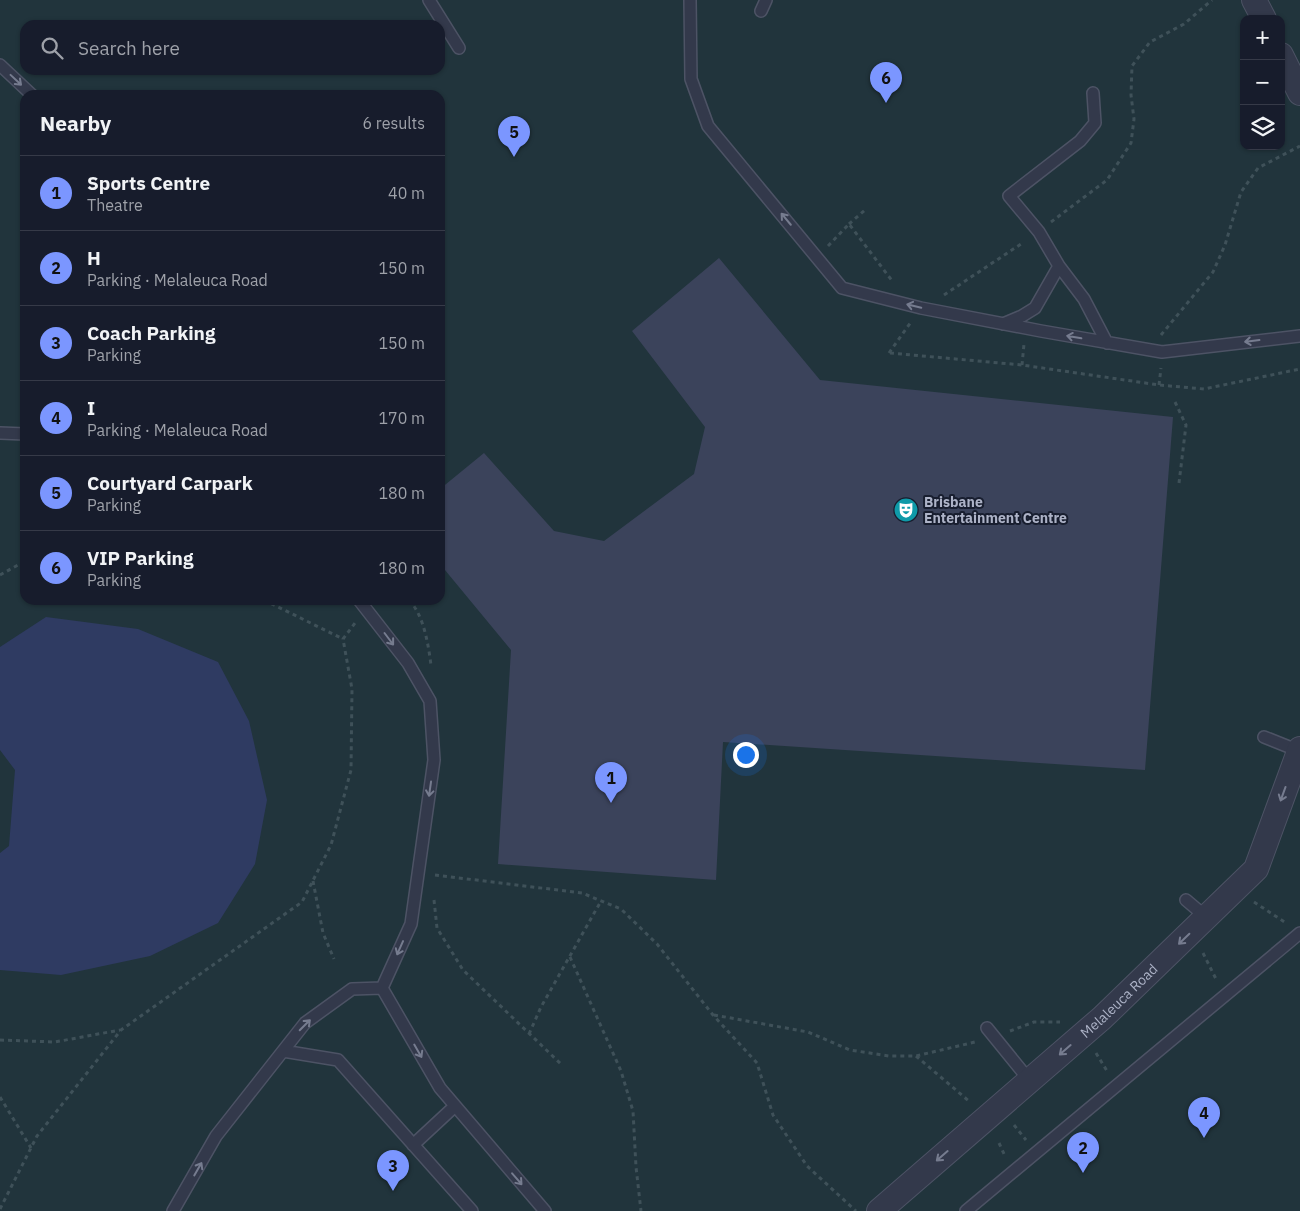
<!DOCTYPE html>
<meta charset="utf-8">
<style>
body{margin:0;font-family:"IBM Plex Sans",sans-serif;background:#242938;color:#f1f3f6}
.controls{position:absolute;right:15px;top:15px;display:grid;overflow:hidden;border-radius:10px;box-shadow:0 1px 4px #0004}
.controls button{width:45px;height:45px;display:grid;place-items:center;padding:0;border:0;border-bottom:1px solid #363a48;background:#171c2c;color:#f1f3f6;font:25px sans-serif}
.you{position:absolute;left:745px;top:754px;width:18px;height:18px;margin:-12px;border:4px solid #fff;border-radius:50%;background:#1a73e8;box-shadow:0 0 0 8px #1a73e833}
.badge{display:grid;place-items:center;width:32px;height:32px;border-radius:50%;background:#7b96ff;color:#111;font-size:16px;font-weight:700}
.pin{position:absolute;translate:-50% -41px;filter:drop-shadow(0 1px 2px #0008)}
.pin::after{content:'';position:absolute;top:26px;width:18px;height:15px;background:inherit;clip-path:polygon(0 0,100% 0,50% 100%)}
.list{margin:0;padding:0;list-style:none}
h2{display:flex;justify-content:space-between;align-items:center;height:65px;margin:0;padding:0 20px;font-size:21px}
h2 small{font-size:16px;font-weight:400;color:#9ea1a9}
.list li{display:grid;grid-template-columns:32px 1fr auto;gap:15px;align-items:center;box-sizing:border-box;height:75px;padding:0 20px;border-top:1px solid #363a48}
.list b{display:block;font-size:19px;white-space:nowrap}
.list p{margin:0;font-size:16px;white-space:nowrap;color:#9ea1a9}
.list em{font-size:16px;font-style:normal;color:#9ea1a9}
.icon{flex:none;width:28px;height:28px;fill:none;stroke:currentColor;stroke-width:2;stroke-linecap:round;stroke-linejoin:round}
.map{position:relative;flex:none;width:1300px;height:1211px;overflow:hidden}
.search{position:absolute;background:#171c2c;box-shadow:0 1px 4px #0004;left:20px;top:20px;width:425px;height:55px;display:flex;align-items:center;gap:12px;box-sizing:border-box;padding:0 18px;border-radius:15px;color:#9ea1a9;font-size:19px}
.panel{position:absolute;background:#171c2c;box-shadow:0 1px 4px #0004;left:20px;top:90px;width:425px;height:515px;border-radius:15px}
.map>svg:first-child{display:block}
.green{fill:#21343c;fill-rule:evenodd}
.water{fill:#2f3b62}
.building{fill:#3b435b}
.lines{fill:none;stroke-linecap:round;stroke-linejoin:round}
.service-casing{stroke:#4d5365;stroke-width:14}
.minor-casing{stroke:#4d5365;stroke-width:26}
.path{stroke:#3f5159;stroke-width:3;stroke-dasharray:4 4;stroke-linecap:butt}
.service{stroke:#33394b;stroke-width:11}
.minor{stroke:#33394b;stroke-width:24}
.oneway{stroke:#767c8f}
.labels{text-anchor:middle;stroke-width:4;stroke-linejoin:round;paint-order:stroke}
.poi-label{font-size:14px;font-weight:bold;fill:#adb3c7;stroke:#181e2f;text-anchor:start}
.street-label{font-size:14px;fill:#adb3c7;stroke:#181e2f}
</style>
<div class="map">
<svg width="1300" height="1211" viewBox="0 0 1300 1211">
<rect width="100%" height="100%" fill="#1f263b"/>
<path class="green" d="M 0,0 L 1300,0 L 1300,1211 L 0,1211 ZM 1244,19 L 1281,19 L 1281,146 L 1244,146 ZM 25,25 L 440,25 L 440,70 L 25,70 ZM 25,95 L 440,95 L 440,600 L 25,600 Z"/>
<path class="water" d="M 46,617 L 138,629 L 218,662 L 249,721 L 267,800 L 255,864 L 218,923 L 150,956 L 61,975 L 0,970 L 0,853 L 9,846 L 15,770 L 0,750 L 0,647 Z"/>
<path class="building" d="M 719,258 L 820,380 L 1173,417 L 1145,770 L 723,742 L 716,880 L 498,864 L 511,650 L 440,564 L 440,489 L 484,453 L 554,531 L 604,541 L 694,474 L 705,427 L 632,331 Z"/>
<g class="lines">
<defs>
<path id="service" d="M 429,0 L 459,48
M 690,0 L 691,79 L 708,126 L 842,288 L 921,308 L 1041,331 L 1162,352 L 1300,336
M 761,11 L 766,0
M 0,65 L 32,95
M 1093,93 L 1095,123 L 1080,141 L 1009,196 L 1039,232 L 1059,266 L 1084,299 L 1107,343
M 1003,324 L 1022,316 L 1035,308 L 1059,266
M 0,433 L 25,434
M 359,600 L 408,663 L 430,701 L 434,760 L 411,924 L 382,988
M 1264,737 L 1299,751
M 1186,900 L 1206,917
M 987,1028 L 1030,1081
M 283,1051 L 338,1060 L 472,1211
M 413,1145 L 455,1106
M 173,1211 L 216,1136 L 305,1023 L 352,989 L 382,988 L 440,1088 L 545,1211
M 966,1211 L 1300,933"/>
<g id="minor">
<path d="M 1254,0 L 1264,19"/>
<path d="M 1281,55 L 1300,93"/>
<path id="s1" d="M 879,1211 L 1102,1018 L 1256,869 L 1300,749"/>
</g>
</defs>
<use href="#service" class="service-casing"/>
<use href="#minor" class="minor-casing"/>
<path class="path" d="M 1051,222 L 1107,180 L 1131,143 L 1134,119 L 1131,95 L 1132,66 L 1150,42 L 1184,24 L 1212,0
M 849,224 L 865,210
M 828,246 L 849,224 L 893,282
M 944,295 L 1024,242
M 1161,335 L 1213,272 L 1225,245 L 1241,192 L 1258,168 L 1300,146
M 889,353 L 911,322
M 890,353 L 1022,365 L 1159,385 L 1204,389 L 1300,369
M 1022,365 L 1024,344
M 1159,385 L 1161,368
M 1175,402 L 1186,425 L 1179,483
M 0,575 L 18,565 L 25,564
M 264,600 L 343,639
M 409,600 C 424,616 428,643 431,665
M 435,875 L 582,893 L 621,909 L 657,944 L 713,1015 L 757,1063 L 773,1115 L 807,1166 L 856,1211
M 313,881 L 323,933 L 334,959
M 434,900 L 437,928 L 463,970 L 562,1065
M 1254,902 L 1286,923
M 1203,953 L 1216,979
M 570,957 L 621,1071 L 633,1111 L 636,1167 L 641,1211
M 714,1015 L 808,1032 L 850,1050 L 889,1056 L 916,1056 L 975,1042
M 1010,1031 L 1034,1022 L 1060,1022
M 529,1034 L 541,1007 L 601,901
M 0,1040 L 55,1042 L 120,1030
M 1096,1053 L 1107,1071
M 916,1056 L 970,1102
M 0,1097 L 31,1148
M 1014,1125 L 1026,1140
M 999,1143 L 1005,1156
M 0,1209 L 37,1136 L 121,1030 L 302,902 L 331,845 L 351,770 L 352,689 L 343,639 L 355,623"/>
<use href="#service" class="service"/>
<use href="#minor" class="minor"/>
</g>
<defs><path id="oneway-shaft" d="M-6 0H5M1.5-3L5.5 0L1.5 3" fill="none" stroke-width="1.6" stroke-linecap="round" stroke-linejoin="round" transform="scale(1.25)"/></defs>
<g class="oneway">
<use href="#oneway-shaft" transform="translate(16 80) rotate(43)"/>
<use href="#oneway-shaft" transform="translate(786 219) rotate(-130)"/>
<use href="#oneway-shaft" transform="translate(914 306) rotate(-166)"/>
<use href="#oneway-shaft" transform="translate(1074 337) rotate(-170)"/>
<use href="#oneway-shaft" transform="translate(1252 341) rotate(173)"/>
<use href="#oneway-shaft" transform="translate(389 639) rotate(53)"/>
<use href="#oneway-shaft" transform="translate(430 789) rotate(98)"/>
<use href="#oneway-shaft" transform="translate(1283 794) rotate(110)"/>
<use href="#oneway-shaft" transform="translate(1184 939) rotate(136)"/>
<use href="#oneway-shaft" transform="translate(400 948) rotate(114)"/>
<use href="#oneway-shaft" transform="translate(305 1025) rotate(-45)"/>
<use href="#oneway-shaft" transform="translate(1065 1050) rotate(139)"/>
<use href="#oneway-shaft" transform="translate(418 1051) rotate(60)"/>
<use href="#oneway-shaft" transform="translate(942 1156) rotate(139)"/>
<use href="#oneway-shaft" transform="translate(198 1169) rotate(-60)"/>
<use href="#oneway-shaft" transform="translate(517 1179) rotate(49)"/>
</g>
<defs>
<symbol id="theatre-disc" viewBox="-11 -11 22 22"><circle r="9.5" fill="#0f9aa8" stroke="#181e2f"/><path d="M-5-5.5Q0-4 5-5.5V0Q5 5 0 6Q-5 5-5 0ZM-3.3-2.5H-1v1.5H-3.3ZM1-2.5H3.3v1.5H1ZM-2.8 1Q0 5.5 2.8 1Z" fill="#fff"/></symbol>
</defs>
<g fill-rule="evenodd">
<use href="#theatre-disc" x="892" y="496" width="28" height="28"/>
</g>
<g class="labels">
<g class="poi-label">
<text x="924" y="507">Brisbane<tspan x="924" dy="16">Entertainment Centre</tspan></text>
</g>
<g class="street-label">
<text dy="5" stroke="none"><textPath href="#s1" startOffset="319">Melaleuca Road</textPath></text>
</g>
</g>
</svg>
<div class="controls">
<button>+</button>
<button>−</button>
<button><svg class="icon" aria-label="layers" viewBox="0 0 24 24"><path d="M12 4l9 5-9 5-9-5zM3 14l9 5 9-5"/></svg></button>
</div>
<div class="you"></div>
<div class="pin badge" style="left:611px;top:803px">1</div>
<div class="pin badge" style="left:1083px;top:1173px">2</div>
<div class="pin badge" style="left:393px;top:1191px">3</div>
<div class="pin badge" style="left:1204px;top:1138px">4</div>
<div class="pin badge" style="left:514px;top:157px">5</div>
<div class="pin badge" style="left:886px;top:103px">6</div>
<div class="search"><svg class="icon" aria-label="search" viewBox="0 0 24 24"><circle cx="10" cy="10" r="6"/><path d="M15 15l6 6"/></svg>Search here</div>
<section class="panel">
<h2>Nearby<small>6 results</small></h2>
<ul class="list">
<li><span class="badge">1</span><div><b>Sports Centre</b><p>Theatre</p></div><em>40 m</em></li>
<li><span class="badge">2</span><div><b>H</b><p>Parking · Melaleuca Road</p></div><em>150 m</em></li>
<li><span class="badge">3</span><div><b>Coach Parking</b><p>Parking</p></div><em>150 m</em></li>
<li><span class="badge">4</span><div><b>I</b><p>Parking · Melaleuca Road</p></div><em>170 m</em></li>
<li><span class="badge">5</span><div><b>Courtyard Carpark</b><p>Parking</p></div><em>180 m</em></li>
<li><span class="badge">6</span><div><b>VIP Parking</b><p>Parking</p></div><em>180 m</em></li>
</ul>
</section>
</div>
